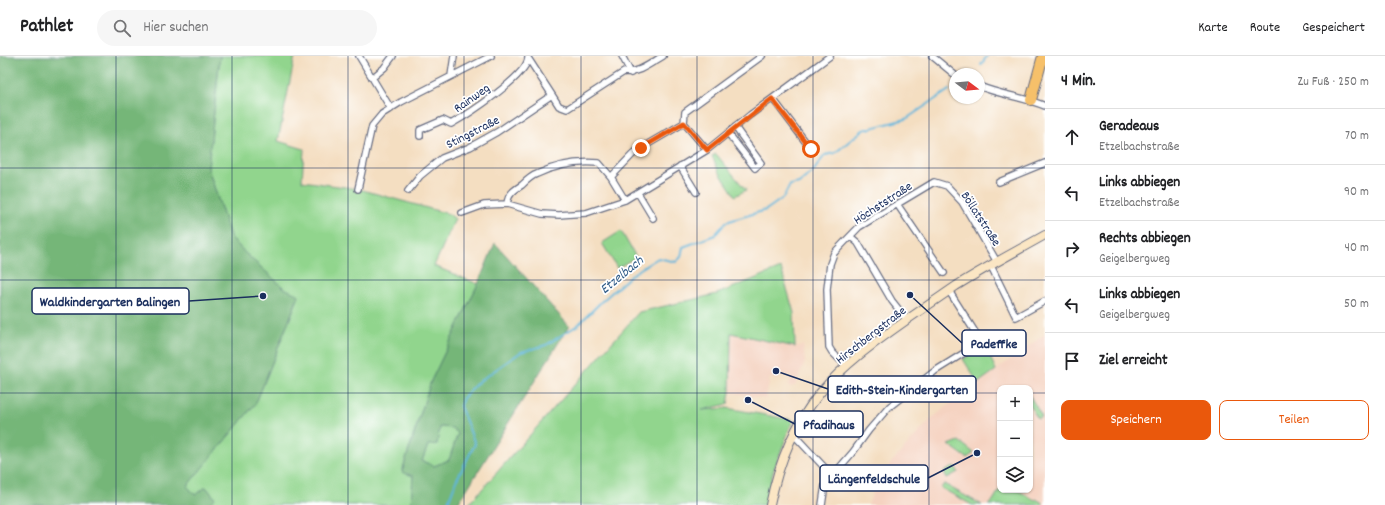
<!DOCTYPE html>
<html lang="de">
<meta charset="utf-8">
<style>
body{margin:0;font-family:Dekko,sans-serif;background:#f6f6f6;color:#202124}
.controls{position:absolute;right:12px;bottom:12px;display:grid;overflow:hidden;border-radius:8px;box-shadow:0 1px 3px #0004}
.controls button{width:36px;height:36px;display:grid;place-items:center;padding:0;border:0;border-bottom:1px solid #e0e0e0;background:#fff;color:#202124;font:20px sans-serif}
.compass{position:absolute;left:949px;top:12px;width:36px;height:36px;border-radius:50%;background:#fff;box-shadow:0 1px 3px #0004;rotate:106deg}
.stop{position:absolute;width:12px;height:12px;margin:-9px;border:3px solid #ea580c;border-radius:50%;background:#fff}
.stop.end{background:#ea580c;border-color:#fff;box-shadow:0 1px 4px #0008}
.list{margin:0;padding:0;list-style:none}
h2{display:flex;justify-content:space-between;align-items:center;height:52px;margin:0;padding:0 16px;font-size:17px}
h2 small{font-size:13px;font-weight:400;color:#757577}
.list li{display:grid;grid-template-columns:26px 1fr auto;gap:12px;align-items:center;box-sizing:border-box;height:56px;padding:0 16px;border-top:1px solid #e0e0e0}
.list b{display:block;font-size:15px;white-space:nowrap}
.list p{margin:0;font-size:13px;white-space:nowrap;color:#757577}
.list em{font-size:13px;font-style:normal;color:#757577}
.actions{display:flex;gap:8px;padding:12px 16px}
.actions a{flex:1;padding:9px 0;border:1px solid #ea580c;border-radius:8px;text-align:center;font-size:14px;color:#ea580c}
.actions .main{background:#ea580c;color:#fff}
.icon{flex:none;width:22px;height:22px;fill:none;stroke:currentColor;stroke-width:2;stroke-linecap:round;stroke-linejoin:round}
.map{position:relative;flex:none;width:1045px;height:449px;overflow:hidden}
header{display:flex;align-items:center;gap:24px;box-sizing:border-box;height:56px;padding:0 20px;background:#fff;border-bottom:1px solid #e0e0e0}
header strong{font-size:19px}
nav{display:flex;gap:22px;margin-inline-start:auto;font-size:14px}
.search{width:280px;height:36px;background:#f6f6f6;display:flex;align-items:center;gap:10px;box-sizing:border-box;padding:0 14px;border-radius:22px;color:#757577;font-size:15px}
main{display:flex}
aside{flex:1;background:#fff}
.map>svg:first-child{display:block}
.built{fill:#f5d3c1;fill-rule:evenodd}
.green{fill:#91d58d;stroke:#568276}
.forest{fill:#74b678;stroke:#48726b;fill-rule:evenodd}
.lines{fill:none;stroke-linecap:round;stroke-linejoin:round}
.stream{stroke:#5fb6dc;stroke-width:2}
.street-casing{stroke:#676c81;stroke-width:8}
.secondary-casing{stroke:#676c81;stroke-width:10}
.highway-casing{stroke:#676c81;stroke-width:12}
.street{stroke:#fff;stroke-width:5.5}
.secondary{stroke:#fbe6c4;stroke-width:8}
.highway{stroke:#f6c06b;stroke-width:10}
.route{stroke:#ea580c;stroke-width:5}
.grid{fill:none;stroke:#1b2f5e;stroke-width:1;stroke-opacity:0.55}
.labels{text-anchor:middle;stroke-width:3.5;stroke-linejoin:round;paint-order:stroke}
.street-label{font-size:13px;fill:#1b2f5e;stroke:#fff}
.water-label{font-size:14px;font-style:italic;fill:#335e8a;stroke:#fff}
.leader{fill:none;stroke:#1b2f5e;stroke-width:1.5}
.callout-dot{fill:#1b2f5e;stroke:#fff;stroke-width:1.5}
.callout{fill:#fff;stroke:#1b2f5e;stroke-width:1.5}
.callout-label{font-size:14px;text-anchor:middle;font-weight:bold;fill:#1b2f5e}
</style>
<header>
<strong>Pathlet</strong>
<div class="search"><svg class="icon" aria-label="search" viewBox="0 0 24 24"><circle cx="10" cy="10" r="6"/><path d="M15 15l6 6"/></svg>Hier suchen</div>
<nav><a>Karte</a><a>Route</a><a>Gespeichert</a></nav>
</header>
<main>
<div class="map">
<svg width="1045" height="449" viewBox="0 0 1045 449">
<rect width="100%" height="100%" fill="#fff"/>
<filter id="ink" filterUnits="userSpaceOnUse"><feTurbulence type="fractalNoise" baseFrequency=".025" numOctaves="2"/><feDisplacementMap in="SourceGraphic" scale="8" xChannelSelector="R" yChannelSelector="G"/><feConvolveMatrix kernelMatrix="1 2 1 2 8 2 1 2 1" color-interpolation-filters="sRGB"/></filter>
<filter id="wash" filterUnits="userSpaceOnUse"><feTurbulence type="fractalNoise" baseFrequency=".012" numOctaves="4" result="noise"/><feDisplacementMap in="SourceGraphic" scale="16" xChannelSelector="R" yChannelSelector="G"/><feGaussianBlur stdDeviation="0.9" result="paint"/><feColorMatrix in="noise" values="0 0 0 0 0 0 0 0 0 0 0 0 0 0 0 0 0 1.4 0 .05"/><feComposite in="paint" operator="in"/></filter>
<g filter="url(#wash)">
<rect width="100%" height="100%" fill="#f4dec1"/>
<path class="built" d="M 731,277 L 795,291 L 803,289 L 805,306 L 795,330 L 788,331 L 791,320 L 780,318 L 778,324 L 770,322 L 766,343 L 730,336 Z
M 1045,278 L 1045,449 L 868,449 L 872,438 L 891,407 L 930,364 L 971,331 L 981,325 ZM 1000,332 L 1030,332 L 1030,434 L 1000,434 Z"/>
<path class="green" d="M 220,0 L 295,0 L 278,85 L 304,93 L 302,125 L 359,133 L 449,158 L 455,163 L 434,210 L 478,228 L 431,325 L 402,415 L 413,420 L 411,449 L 208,449 L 215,442 L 206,431 L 195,439 L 187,430 L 256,347 L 299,240 L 284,232 L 245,197 L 230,180 L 208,112 Z
M 716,98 L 746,134 L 735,140 L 718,114 L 712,100 Z
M 621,175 L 636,201 L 617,212 L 602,187 Z
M 781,212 L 794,257 L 795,291 L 731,277 L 730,336 L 728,348 L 702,354 L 727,352 L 793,364 L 773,416 L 765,449 L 468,449 L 639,256 L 717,238 Z
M 985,290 L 996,314 L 978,327 L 963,303 Z
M 1030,340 L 1042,361 L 1038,363 L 1030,350 Z
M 440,371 L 452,372 L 458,377 L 449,404 L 434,410 L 422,405 L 428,389 L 437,388 Z
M 959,385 L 974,397 L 967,402 L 949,389 Z
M 955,410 L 958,416 L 947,422 L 944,416 Z
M 944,428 L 982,449 L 972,449 L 941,432 Z
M 1000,433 L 1000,434 L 1017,434 L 1035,444 L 1036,443 L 1043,447 L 1042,449 L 988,449 L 992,446 Z"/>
<path class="forest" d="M 0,0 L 220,0 L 208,112 L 230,180 L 245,197 L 284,232 L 299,239 L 256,347 L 187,430 L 195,439 L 206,431 L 215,442 L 208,449 L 0,449 Z
M 495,187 L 569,270 L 457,449 L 411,449 L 413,420 L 402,416 L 431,325 L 478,228 ZM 440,371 L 452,372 L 458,377 L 449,404 L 434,410 L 422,405 L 428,389 L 437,388 Z"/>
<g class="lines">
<path class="stream" d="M 981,9 L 987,0
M 447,449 L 456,425 L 475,388 L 460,350 L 463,342 L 478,326 L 521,296 L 546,289 L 578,269 L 602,245 L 634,217 L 658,202 L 676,206 L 681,201 L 683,191 L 715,179 L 726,166 L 766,154 L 783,142 L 790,129 L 799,127 L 805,122 L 812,117 L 825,99 L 835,97 L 863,74 L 906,63 L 949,34"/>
</g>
</g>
<g filter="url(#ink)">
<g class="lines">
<defs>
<path id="street" d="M 359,0 L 391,53
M 622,0 L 631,17
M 932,0 L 955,19
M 528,2 L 552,39
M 451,20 L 454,0
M 372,22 L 384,12 L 393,0
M 979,30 C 1000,39 1024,41 1045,50
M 773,43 L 811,93
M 684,67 L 685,56 L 762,0
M 728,77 L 755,112 L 761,107 L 735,71
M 420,80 L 420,74 L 443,64 L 451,68 C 469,58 525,21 528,3
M 707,94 L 684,67 L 641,92 L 633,98 L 611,121 L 599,107 C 578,105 556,109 537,118 C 531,120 526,125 522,129 C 514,134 508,138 507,148 L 542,158 L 559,159 L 586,157 L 625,144 L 707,94 L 750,59 L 830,0
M 680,110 L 696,136
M 611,121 L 625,144
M 999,126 L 1045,107
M 358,133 L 372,70 L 382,58 L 401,46 L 491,0
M 408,135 L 420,120 L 442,102 L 470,91 L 497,76 L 552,39 L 559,50 L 567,53 L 624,16 C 638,18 651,7 663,0
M 638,137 L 653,162
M 897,148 L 944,217
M 462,157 L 484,149 L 507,148
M 851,181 L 858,187 L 892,245 L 907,264
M 991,210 L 1016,261 L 1045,245
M 846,310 L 832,296 L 829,291 L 827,233 L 830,208 L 834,197 L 859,171 L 934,126 L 947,130 L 962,146 L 997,206
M 794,379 L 825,412 L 827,426
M 822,449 L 825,429 L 827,426 L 853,396 L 869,374 L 889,351 L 935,315 L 972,292 L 975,286 L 975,276 L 949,235"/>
<path id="secondary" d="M 770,449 C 778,409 794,369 820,337 C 845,307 877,285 908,263 C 924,252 940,241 956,230 C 984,212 1015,196 1045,179"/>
<path id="highway" d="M 1031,44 L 1043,0"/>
</defs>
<use href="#street" class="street-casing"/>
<use href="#secondary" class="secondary-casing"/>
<use href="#highway" class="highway-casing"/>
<use href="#street" class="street"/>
<use href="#secondary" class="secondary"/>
<use href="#highway" class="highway"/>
</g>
</g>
<g class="lines" filter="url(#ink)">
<path class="route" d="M 641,92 L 684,67 L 707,94 L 772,43 L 811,93"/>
</g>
<path class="grid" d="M 116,0 L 116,449M 232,0 L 232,449M 348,0 L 348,449M 464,0 L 464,449M 581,0 L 581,449M 697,0 L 697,449M 813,0 L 813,449M 929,0 L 929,449M 0,112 L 1045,112M 0,224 L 1045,224M 0,337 L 1000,337M 1030,337 L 1045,337"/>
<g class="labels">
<g class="street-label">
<text transform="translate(471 41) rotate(-35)" y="5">Rainweg</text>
<text transform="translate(472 75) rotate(-27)" y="5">Stingstraße</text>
<text transform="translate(882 146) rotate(-33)" y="5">Höchststraße</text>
<text transform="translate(982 162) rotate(57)" y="5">Böllatstraße</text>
<text transform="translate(870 278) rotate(-38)" y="5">Hirschbergstraße</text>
</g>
<g class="water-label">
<text transform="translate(621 218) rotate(-39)" y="5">Etzelbach</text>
</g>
</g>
<path class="leader" d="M263 240L189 245M910 239L962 287M776 315L828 333M748 344L795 368M977 397L928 422"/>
<g class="callout-dot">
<circle cx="263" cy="240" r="4"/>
<circle cx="910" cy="239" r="4"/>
<circle cx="776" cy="315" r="4"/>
<circle cx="748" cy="344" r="4"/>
<circle cx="977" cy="397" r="4"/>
</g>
<g class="callout">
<rect x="32" y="232" width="157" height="26" rx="4"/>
<rect x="962" y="274" width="64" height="26" rx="4"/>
<rect x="828" y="320" width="148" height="26" rx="4"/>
<rect x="795" y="355" width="68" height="26" rx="4"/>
<rect x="820" y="409" width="108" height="26" rx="4"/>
</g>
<g class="callout-label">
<text x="110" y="250">Waldkindergarten Balingen</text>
<text x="994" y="292">Padeffke</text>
<text x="902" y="338">Edith-Stein-Kindergarten</text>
<text x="829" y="373">Pfadihaus</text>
<text x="874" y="427">Längenfeldschule</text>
</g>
</svg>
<div class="controls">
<button>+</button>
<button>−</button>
<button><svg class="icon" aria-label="layers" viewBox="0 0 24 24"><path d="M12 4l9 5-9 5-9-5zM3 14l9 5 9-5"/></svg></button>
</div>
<svg class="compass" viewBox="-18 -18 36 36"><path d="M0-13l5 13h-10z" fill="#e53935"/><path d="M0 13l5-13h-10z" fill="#757577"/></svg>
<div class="stop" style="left:811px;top:93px"></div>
<div class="stop end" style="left:641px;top:92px"></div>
</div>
<aside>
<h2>4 Min.<small>Zu Fuß · 250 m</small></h2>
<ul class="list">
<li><svg class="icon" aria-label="ahead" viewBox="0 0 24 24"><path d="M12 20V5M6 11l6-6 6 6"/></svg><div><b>Geradeaus</b><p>Etzelbachstraße</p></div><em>70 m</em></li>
<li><svg class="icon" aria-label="left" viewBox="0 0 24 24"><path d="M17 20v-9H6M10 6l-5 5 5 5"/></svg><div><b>Links abbiegen</b><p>Etzelbachstraße</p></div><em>90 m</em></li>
<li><svg class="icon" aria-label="right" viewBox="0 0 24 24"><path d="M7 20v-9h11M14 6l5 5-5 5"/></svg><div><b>Rechts abbiegen</b><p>Geigelbergweg</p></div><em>40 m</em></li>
<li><svg class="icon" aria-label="left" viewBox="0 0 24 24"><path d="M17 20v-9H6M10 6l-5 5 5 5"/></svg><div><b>Links abbiegen</b><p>Geigelbergweg</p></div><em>50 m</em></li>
<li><svg class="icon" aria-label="arrive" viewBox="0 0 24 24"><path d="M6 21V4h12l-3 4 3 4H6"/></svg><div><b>Ziel erreicht</b></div></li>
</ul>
<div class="actions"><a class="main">Speichern</a><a>Teilen</a></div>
</aside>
</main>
